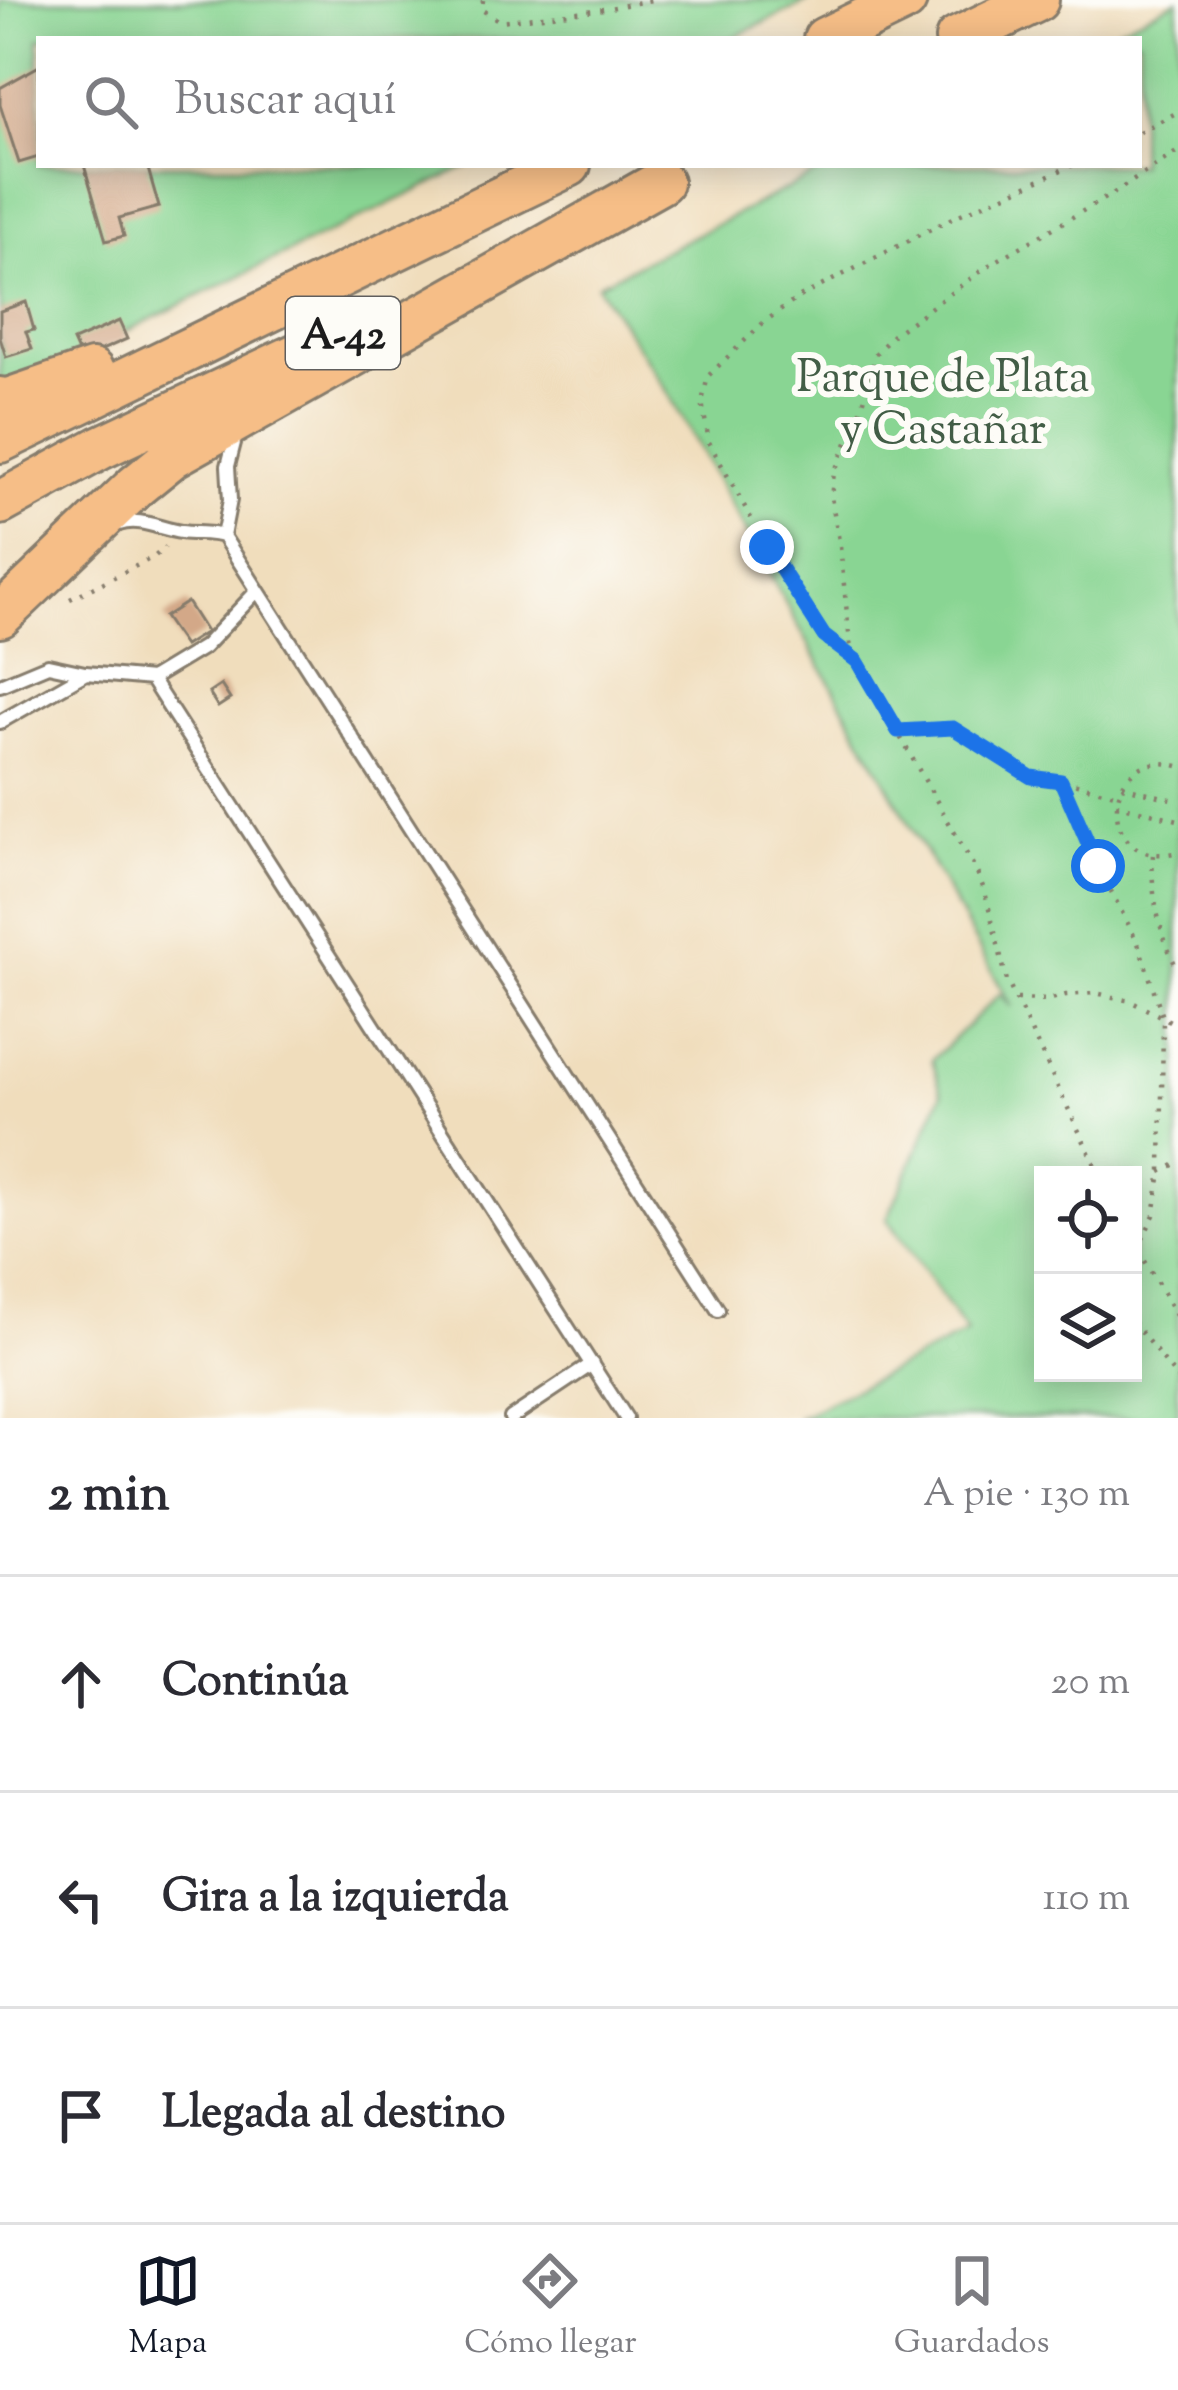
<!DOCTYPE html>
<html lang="es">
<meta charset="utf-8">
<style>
body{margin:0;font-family:"Sorts Mill Goudy",serif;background:#f7f7f7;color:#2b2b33}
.controls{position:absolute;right:36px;bottom:36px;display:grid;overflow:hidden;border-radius:0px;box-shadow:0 6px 30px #0003}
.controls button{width:108px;height:108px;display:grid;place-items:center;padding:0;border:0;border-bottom:3px solid #e1e1e2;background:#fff;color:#2b2b33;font:60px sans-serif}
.stop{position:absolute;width:36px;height:36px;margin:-27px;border:9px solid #1a73e8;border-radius:50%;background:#fff}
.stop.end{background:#1a73e8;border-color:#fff;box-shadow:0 3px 12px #0008}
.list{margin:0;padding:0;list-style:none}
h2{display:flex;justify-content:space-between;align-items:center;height:156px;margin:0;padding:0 48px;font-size:51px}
h2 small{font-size:39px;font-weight:400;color:#7c7c81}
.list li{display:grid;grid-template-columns:78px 1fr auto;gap:36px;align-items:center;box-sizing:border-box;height:216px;padding:0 48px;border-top:3px solid #e1e1e2}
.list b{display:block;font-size:45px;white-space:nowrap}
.list em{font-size:39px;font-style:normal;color:#7c7c81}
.icon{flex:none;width:66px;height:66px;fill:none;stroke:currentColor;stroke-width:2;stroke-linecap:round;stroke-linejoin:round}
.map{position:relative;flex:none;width:1178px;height:1418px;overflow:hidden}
.search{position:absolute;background:#fff;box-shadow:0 6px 30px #0003;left:36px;right:36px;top:36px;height:132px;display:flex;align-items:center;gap:30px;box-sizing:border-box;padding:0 42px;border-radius:0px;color:#7c7c81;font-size:45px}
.sheet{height:804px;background:#fff}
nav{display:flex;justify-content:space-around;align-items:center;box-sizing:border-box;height:168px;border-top:3px solid #e1e1e2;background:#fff;font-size:33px;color:#7c7c81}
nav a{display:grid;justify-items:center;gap:6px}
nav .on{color:#111827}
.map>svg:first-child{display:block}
.green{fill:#89d593;stroke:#527858;stroke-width:3;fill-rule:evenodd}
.building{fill:#d3a888}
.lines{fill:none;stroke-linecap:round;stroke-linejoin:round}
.lane-casing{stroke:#867c6c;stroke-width:18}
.highway-casing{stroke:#867c6c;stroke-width:48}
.path{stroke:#867c6c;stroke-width:4.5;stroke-dasharray:3 9;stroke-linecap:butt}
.lane{stroke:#fff;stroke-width:12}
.highway{stroke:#f6be87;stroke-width:42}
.route{stroke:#1a73e8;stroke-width:15}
.labels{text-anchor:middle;stroke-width:12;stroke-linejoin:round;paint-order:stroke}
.shield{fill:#fdfcf7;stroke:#605f5e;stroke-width:3}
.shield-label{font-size:42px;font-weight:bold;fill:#1c1c1c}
.park-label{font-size:45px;fill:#425d46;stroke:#fdfcf7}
</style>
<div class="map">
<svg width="1178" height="1418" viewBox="0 0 1178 1418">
<rect width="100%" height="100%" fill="#fdfcf7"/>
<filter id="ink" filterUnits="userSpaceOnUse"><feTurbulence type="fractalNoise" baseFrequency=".00833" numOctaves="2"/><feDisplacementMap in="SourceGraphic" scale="24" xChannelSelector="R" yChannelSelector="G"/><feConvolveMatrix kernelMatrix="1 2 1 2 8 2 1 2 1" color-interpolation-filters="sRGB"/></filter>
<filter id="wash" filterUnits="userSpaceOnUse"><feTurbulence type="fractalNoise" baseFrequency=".004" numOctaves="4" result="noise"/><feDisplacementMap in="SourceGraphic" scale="48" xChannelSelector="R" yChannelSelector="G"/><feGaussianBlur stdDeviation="2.7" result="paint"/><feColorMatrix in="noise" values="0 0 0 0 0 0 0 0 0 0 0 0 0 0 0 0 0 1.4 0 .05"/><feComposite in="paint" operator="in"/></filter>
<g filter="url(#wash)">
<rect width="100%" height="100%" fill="#f0ddbc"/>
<path class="green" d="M 0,0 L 811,0 L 730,39 L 39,39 L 39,165 L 470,165 L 0,392 Z
M 1178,0 L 1178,1418 L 797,1418 L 967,1333 L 887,1219 L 942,1094 L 932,1060 L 1000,994 L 1012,1007 L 667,391 L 597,285 L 834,165 L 1139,165 L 1139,39 L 1096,39 ZM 1043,1175 L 1133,1175 L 1133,1373 L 1043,1373 Z"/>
<g id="blocks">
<path class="building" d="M 39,66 L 39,157 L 19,163 L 0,105 L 0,88 Z
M 84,165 L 147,165 L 159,207 L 119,218 L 124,236 L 106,241 Z
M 26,302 L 34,330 L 26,332 L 32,349 L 6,357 L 0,338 L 0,311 Z
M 119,321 L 127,339 L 81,359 L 73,341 Z
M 187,602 L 206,632 L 184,646 L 164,617 Z
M 221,685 L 230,699 L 218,707 L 209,693 Z"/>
</g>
</g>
<g filter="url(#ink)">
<use href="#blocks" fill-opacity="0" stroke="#867c6c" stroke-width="3"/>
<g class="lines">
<defs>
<path id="lane" d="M 236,435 L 228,466 L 230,500 L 223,536 L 718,1310
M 119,524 C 141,517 159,529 181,532 C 195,534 208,532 223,536
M 151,679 L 204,647 L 257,591
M 0,685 L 48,665 L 85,673
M 0,722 L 86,673 L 151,679 L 626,1418
M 511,1418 L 592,1364"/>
<path id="highway" d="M 825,39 L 905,0
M 957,39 L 1037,0
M 0,399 L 5,401 L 92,371
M 0,441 L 569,165
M 0,503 L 100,448 L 299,354
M 0,616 L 136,486 L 173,456 L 661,182"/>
</defs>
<use href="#lane" class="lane-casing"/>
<use href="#highway" class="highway-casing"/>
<path class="path" d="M 483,0 L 482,10 L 500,21 L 604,9 L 652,0
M 1139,132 L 1178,112
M 70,599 L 154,557 L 165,547
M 857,661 L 824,636 L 767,547 L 709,442 L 702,402 L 708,376 L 764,322 L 798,298 L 952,218 L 1073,165
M 898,731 L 953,728 L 1031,777 L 1069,782 L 1118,795
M 1178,766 C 1099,743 1094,873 1178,852
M 1061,781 L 1098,866 L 1138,943 L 1163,1017 L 1161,1172 L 1154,1215 L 1133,1259
M 1122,786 L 1178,801
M 1116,804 L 1178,820
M 1153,855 C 1150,893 1160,936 1178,970
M 1017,999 L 1048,1000 L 1066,995 L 1096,993 L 1130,1001 L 1178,1025
M 1161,1172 L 1178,1163
M 1100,1175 L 1007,981 L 985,892 L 976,870 L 857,661 L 850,643 L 840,546 L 831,497 L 834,473 L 862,408 L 876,353 L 894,334 L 991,264 L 1114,193 L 1178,151
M 1133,1240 L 1178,1319
M 1133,1322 L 1178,1379"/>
<use href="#lane" class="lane"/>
<use href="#highway" class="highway"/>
</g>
</g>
<g class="lines" filter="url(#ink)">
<path class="route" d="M 767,547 L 824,636 L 857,661 L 898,731 L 953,728 L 1031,777 L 1061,781 L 1098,866"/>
</g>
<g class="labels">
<rect class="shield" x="286" y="297" width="114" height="72" rx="9"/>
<g class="shield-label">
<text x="343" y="348">A-42</text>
</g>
<g class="park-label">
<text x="943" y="391">Parque de Plata<tspan x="943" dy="52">y Castañar</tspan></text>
</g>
</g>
</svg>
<div class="controls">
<button><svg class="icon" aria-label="locate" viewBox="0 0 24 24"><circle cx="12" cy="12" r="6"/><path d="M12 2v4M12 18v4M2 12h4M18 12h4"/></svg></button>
<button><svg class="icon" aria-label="layers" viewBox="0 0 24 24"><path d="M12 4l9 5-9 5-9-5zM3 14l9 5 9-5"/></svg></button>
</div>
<div class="stop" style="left:1098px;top:866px"></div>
<div class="stop end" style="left:767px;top:547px"></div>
<div class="search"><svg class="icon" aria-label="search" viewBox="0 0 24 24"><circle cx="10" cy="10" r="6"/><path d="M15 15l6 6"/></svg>Buscar aquí</div>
</div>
<section class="sheet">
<h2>2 min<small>A pie · 130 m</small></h2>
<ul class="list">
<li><svg class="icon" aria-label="ahead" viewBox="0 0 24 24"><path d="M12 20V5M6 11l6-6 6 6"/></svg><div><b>Continúa</b></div><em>20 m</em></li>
<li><svg class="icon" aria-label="left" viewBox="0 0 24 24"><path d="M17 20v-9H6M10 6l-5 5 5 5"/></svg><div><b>Gira a la izquierda</b></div><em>110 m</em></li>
<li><svg class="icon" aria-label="arrive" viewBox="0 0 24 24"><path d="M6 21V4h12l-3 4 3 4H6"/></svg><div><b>Llegada al destino</b></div></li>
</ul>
</section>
<nav>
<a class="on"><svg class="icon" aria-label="map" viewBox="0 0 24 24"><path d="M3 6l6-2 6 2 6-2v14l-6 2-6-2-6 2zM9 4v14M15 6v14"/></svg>Mapa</a>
<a><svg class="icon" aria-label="directions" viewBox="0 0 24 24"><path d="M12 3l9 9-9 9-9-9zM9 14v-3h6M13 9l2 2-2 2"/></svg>Cómo llegar</a>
<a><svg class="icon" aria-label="saved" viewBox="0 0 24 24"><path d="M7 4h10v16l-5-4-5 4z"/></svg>Guardados</a>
</nav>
